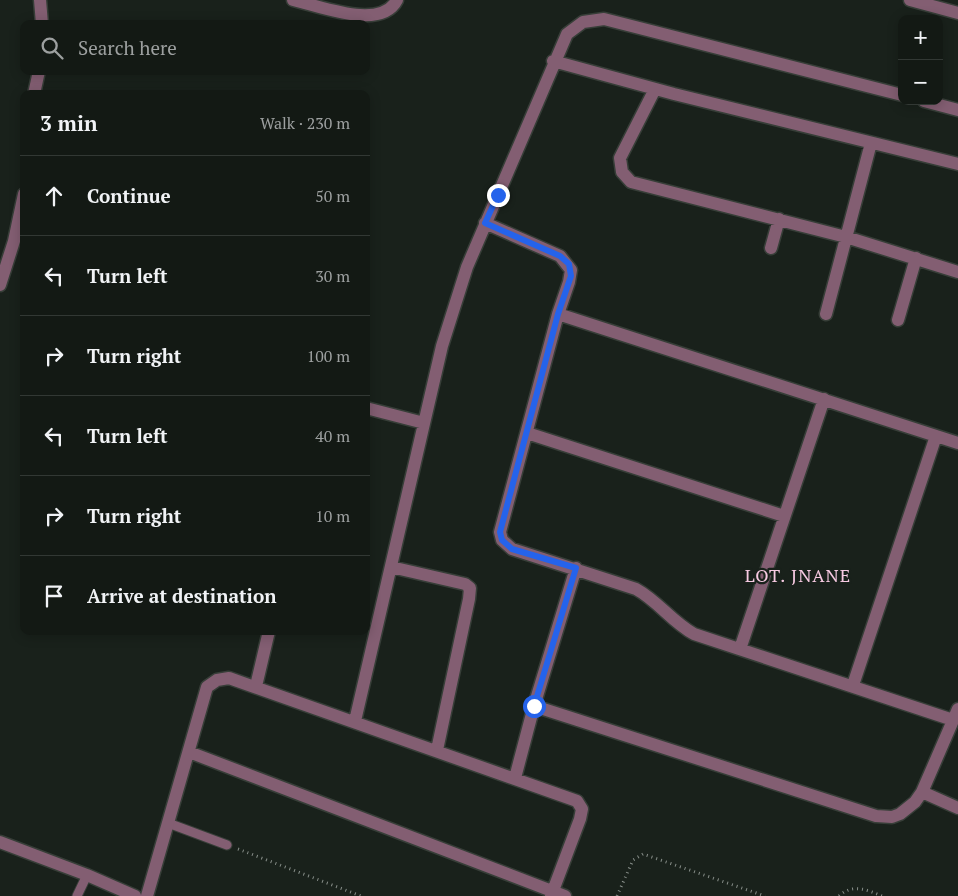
<!DOCTYPE html>
<meta charset="utf-8">
<style>
body{margin:0;font-family:"PT Serif",serif;background:#1c221d;color:#f1f3f6}
.controls{position:absolute;right:15px;top:15px;display:grid;overflow:hidden;border-radius:10px;box-shadow:0 2px 12px #0003}
.controls button{width:45px;height:45px;display:grid;place-items:center;padding:0;border:0;border-bottom:1px solid #323834;background:#131914;color:#f1f3f6;font:25px sans-serif}
.stop{position:absolute;width:15px;height:15px;margin:-11px;border:4px solid #2563eb;border-radius:50%;background:#fff}
.stop.end{background:#2563eb;border-color:#fff;box-shadow:0 1px 5px #0008}
.list{margin:0;padding:0;list-style:none}
h2{display:flex;justify-content:space-between;align-items:center;height:65px;margin:0;padding:0 20px;font-size:21px}
h2 small{font-size:16px;font-weight:400;color:#9da0a0}
.list li{display:grid;grid-template-columns:32px 1fr auto;gap:15px;align-items:center;box-sizing:border-box;height:80px;padding:0 20px;border-top:1px solid #323834}
.list b{display:block;font-size:19px;white-space:nowrap}
.list em{font-size:16px;font-style:normal;color:#9da0a0}
.icon{flex:none;width:28px;height:28px;fill:none;stroke:currentColor;stroke-width:2;stroke-linecap:round;stroke-linejoin:round}
.map{position:relative;flex:none;width:958px;height:896px;overflow:hidden}
.search{position:absolute;background:#131914;box-shadow:0 2px 12px #0003;left:20px;top:20px;width:350px;height:55px;display:flex;align-items:center;gap:12px;box-sizing:border-box;padding:0 18px;border-radius:10px;color:#9da0a0;font-size:19px}
.panel{position:absolute;background:#131914;box-shadow:0 2px 12px #0003;left:20px;top:90px;width:350px;height:545px;border-radius:10px}
.map>svg:first-child{display:block}
.lines{fill:none;stroke-linecap:round;stroke-linejoin:round}
.lane-casing{stroke:#373e38;stroke-width:11}
.street-casing{stroke:#373e38;stroke-width:15}
.path{stroke:#888f8a;stroke-width:3;stroke-dasharray:1 4;stroke-linecap:butt}
.lane{stroke:#835e72;stroke-width:9}
.street{stroke:#835e72;stroke-width:12}
.route{stroke:#2563eb;stroke-width:6}
.labels{text-anchor:middle;stroke-width:4.5;stroke-linejoin:round;paint-order:stroke}
.quarter-label{font-size:18px;letter-spacing:1px;fill:#f7cae2;stroke:#19211b}
</style>
<div class="map">
<svg width="958" height="896" viewBox="0 0 958 896">
<rect width="100%" height="100%" fill="#19211b"/>
<g class="lines">
<defs>
<path id="lane" d="M 168,823 L 227,845
M 77,896 L 87,875"/>
<path id="street" d="M 40,0 L 42,24
M 293,0 C 320,6 381,31 397,0
M 910,0 L 958,13
M 553,61 L 674,94 L 958,164
M 655,89 L 620,158 L 622,172 L 631,182 L 846,237 L 958,272
M 34,94 L 39,71
M 924,101 L 958,110
M 485,223 L 560,256 L 571,270 L 569,282 L 558,314 L 500,532 L 502,540 L 512,549 L 636,589 C 658,601 672,622 694,634 L 953,720
M 771,248 L 779,219
M 0,285 L 14,241 L 24,194
M 558,314 L 958,443
M 826,314 L 871,143
M 898,320 L 916,258
M 366,408 L 424,423
M 527,433 L 784,516
M 391,567 L 465,584 L 470,588 L 469,599 L 437,750
M 740,649 L 824,399
M 853,685 L 936,436
M 256,686 L 269,631
M 534,706 L 876,816 L 892,817 L 900,814 L 915,802 L 922,792 L 958,709
M 355,721 L 442,346 L 467,267 L 567,34 L 583,22 L 604,19 L 902,95
M 189,752 L 565,896
M 515,778 L 534,706 L 576,568
M 922,792 L 958,808
M 0,842 L 87,875 L 135,896
M 147,896 L 207,687 L 217,680 L 229,678 L 577,801 L 582,809 L 580,819 L 551,896"/>
</defs>
<use href="#lane" class="lane-casing"/>
<use href="#street" class="street-casing"/>
<path class="path" d="M 238,849 L 361,896
M 617,896 L 633,860 L 643,854 L 765,896
M 839,896 C 853,883 867,890 882,896"/>
<use href="#lane" class="lane"/>
<use href="#street" class="street"/>
</g>
<g class="lines">
<path class="route" d="M 498,195 L 485,223 L 560,256 L 569,264 L 571,276 L 558,314 L 500,532 L 502,540 L 512,549 L 576,568 L 534,706"/>
</g>
<g class="labels">
<g class="quarter-label">
<text x="798" y="582">LOT. JNANE</text>
</g>
</g>
</svg>
<div class="controls">
<button>+</button>
<button>−</button>
</div>
<div class="stop" style="left:534px;top:706px"></div>
<div class="stop end" style="left:498px;top:195px"></div>
<div class="search"><svg class="icon" aria-label="search" viewBox="0 0 24 24"><circle cx="10" cy="10" r="6"/><path d="M15 15l6 6"/></svg>Search here</div>
<section class="panel">
<h2>3 min<small>Walk · 230 m</small></h2>
<ul class="list">
<li><svg class="icon" aria-label="ahead" viewBox="0 0 24 24"><path d="M12 20V5M6 11l6-6 6 6"/></svg><div><b>Continue</b></div><em>50 m</em></li>
<li><svg class="icon" aria-label="left" viewBox="0 0 24 24"><path d="M17 20v-9H6M10 6l-5 5 5 5"/></svg><div><b>Turn left</b></div><em>30 m</em></li>
<li><svg class="icon" aria-label="right" viewBox="0 0 24 24"><path d="M7 20v-9h11M14 6l5 5-5 5"/></svg><div><b>Turn right</b></div><em>100 m</em></li>
<li><svg class="icon" aria-label="left" viewBox="0 0 24 24"><path d="M17 20v-9H6M10 6l-5 5 5 5"/></svg><div><b>Turn left</b></div><em>40 m</em></li>
<li><svg class="icon" aria-label="right" viewBox="0 0 24 24"><path d="M7 20v-9h11M14 6l5 5-5 5"/></svg><div><b>Turn right</b></div><em>10 m</em></li>
<li><svg class="icon" aria-label="arrive" viewBox="0 0 24 24"><path d="M6 21V4h12l-3 4 3 4H6"/></svg><div><b>Arrive at destination</b></div></li>
</ul>
</section>
</div>
